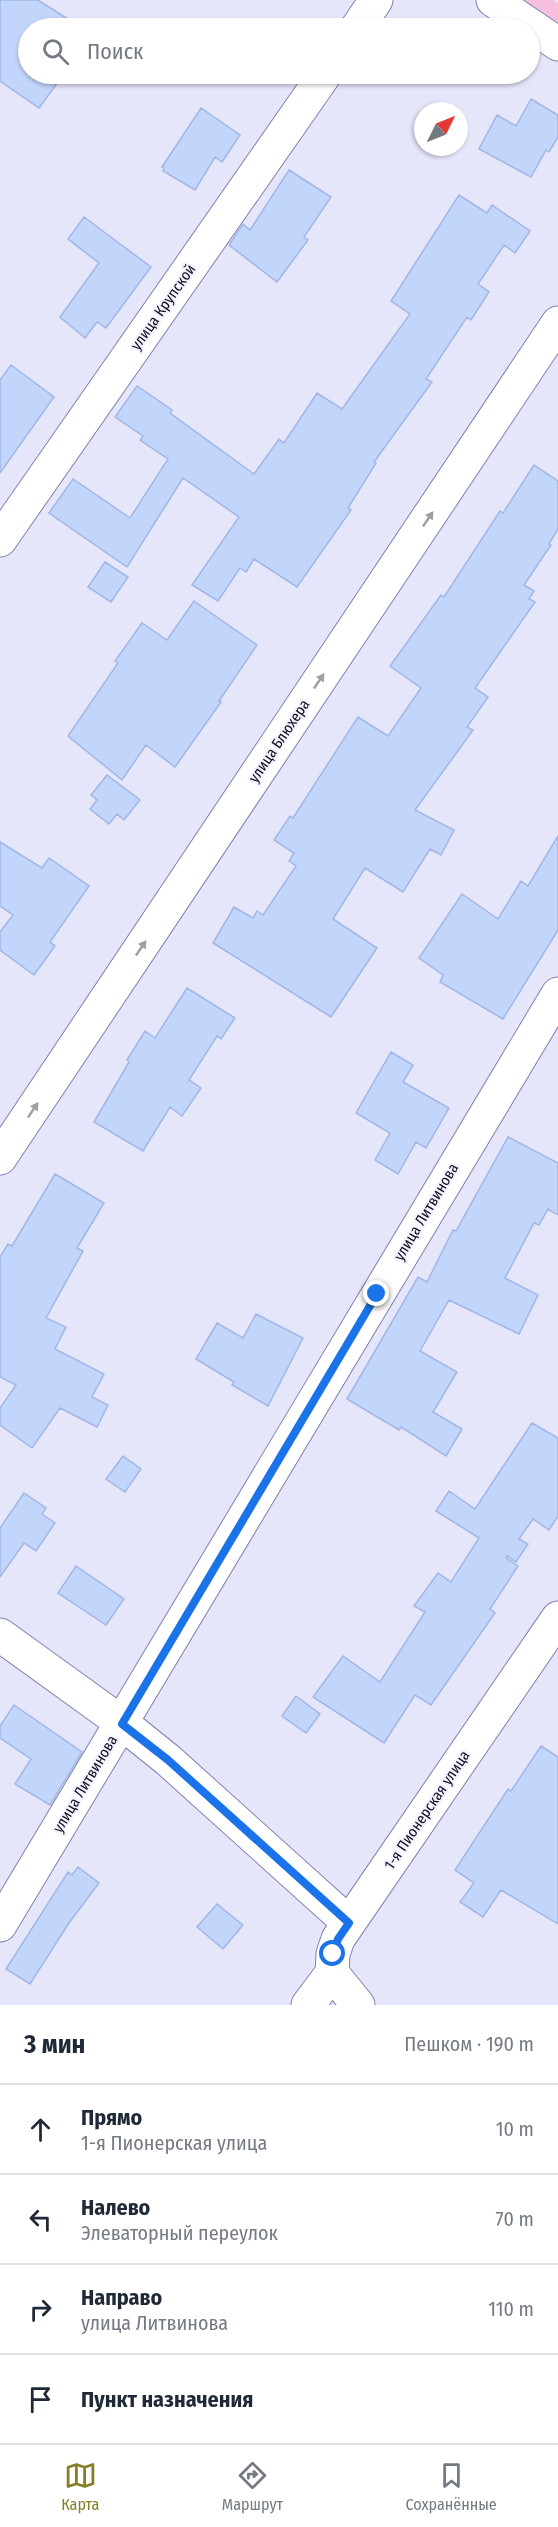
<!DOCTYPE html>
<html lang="ru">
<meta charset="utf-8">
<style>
body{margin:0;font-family:"Fira Sans Condensed",sans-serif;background:#f6f6f7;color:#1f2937}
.compass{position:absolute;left:414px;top:102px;width:54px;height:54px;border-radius:50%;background:#fff;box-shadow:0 2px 4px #0004;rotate:47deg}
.stop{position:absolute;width:18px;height:18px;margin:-14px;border:4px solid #1a73e8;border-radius:50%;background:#fff}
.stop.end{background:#1a73e8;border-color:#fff;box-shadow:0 2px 6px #0008}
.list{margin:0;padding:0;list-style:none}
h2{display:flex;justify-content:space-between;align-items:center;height:78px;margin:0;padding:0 24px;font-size:26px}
h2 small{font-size:20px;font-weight:400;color:#747a83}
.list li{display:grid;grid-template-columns:39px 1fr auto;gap:18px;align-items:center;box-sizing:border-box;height:90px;padding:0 24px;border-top:2px solid #e0e1e3}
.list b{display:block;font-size:22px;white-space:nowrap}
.list p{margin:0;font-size:20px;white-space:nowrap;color:#747a83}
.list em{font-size:20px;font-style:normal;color:#747a83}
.icon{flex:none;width:33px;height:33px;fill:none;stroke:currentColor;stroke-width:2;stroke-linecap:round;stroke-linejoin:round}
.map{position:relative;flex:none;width:558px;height:2005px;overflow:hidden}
.search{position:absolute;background:#fff;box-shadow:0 2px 4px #0004;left:18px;right:18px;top:18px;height:66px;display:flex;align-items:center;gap:15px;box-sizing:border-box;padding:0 21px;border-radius:33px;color:#747a83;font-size:22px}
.sheet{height:438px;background:#fff}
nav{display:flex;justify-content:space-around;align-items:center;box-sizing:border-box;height:84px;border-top:2px solid #e0e1e3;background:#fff;font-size:16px;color:#747a83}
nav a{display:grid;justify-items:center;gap:3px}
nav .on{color:#857e25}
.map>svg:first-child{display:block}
.green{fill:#f7bfde}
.building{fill:#c2d5fb;stroke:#a0b6e5;stroke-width:1.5}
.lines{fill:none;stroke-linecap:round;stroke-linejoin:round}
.street-casing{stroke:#8080af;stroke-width:35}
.secondary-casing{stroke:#8080af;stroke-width:35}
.street{stroke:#fff;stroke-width:33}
.secondary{stroke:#fff;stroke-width:33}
.oneway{fill:#9f9ea5}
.route{stroke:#1a73e8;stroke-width:8}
.labels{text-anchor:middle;stroke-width:4.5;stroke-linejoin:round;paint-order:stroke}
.street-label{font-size:15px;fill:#0e0d1f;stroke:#f4f4ff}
</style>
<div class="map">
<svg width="558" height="2005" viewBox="0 0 558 2005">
<rect width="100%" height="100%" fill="#e6e6fb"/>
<path class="green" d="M 523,0 L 553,0 L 558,3 L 558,22 Z"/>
<path class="building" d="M 0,0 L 38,0 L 82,28 L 28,28 L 28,74 L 64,74 L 39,108 L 0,81 Z
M 531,99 L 558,115 L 558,137 L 549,152 L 546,150 L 531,177 L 479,149 L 497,115 L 516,126 Z
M 201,108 L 240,135 L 222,162 L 215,157 L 195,190 L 163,171 L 164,168 L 162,167 Z
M 289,170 L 331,197 L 304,237 L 308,240 L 277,282 L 229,245 L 243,224 L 250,230 Z
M 459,195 L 487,213 L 492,205 L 530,231 L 515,253 L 504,245 L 478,284 L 489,292 L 471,320 L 467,317 L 426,379 L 432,382 L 374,462 L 376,463 L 348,508 L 351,510 L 297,587 L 254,559 L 246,572 L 240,568 L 218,601 L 192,585 L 239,517 L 183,478 L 127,567 L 49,513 L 73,479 L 130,518 L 168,459 L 140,440 L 143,436 L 115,417 L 137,386 L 172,410 L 170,413 L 254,474 L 279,439 L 284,443 L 317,393 L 342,409 L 410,314 L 391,301 Z
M 84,217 L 151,267 L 106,328 L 97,322 L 85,338 L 60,317 L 99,263 L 68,239 Z
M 11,365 L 54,397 L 0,473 L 0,380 Z
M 534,465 L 558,481 L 558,529 L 549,544 L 551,545 L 524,585 L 534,591 L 529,599 L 535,602 L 475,688 L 488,697 L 467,727 L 473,730 L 415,810 L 454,830 L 441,855 L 430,849 L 403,892 L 365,868 L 333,919 L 377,948 L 331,1017 L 213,943 L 234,907 L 253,918 L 257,911 L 263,915 L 296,866 L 289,861 L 294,853 L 274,840 L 290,816 L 293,818 L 358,717 L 388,736 L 421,688 L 390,666 L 441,595 L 444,597 L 500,511 L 503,513 Z
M 105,562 L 128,577 L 111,602 L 88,587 Z
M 194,601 L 257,645 L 219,701 L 221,702 L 175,767 L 146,745 L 122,780 L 68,736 L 118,663 L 115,661 L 142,623 L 167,640 Z
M 107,775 L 140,800 L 124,820 L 117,814 L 109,824 L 90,809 L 97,800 L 91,795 Z
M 558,836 L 558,930 L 503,1019 L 440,982 L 443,975 L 419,958 L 462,894 L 498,919 L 521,881 L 528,886 Z
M 0,842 L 42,868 L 49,858 L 89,886 L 50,942 L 55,946 L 34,975 L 0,950 L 0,932 L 13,915 L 0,906 Z
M 187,988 L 235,1018 L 221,1039 L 217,1036 L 189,1080 L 201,1088 L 182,1116 L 170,1107 L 143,1151 L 94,1122 L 129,1062 L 127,1060 L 145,1031 L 155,1038 Z
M 391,1052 L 413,1065 L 403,1082 L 449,1108 L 426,1148 L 416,1142 L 398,1174 L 375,1160 L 390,1133 L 356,1113 Z
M 508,1137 L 558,1163 L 558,1215 L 548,1209 L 539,1225 L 534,1223 L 505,1278 L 538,1295 L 519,1334 L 449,1300 L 420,1351 L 457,1372 L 433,1412 L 462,1429 L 446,1456 L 401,1427 L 399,1430 L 347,1399 L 418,1277 L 427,1282 L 453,1230 L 456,1231 Z
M 55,1174 L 104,1203 L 77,1248 L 83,1251 L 46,1318 L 66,1327 L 55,1349 L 104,1374 L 92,1397 L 108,1405 L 97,1427 L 60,1408 L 32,1448 L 0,1425 L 0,1408 L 16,1385 L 0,1377 L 0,1257 L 8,1244 L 12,1246 Z
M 256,1314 L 303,1338 L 268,1406 L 232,1385 L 234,1382 L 196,1359 L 217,1323 L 243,1338 Z
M 532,1423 L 558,1438 L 558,1516 L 549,1530 L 533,1519 L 519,1539 L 528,1544 L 516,1562 L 507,1556 L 506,1558 L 518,1566 L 490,1609 L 495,1613 L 431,1705 L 415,1695 L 384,1743 L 313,1697 L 343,1656 L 380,1682 L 425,1612 L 414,1606 L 438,1573 L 451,1582 L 479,1538 L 436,1511 L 449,1491 L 475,1509 Z
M 123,1456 L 141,1469 L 125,1492 L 106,1479 Z
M 24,1493 L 46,1508 L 42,1514 L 55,1523 L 36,1551 L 24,1543 L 0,1577 L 0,1528 Z
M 76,1566 L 124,1599 L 106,1625 L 58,1593 Z
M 296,1696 L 320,1714 L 306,1733 L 282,1716 Z
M 14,1705 L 82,1752 L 50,1805 L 15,1784 L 31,1759 L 0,1738 L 0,1726 Z
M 541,1746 L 558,1757 L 558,1924 L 501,1890 L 483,1917 L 460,1902 L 474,1883 L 455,1870 L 508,1789 L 511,1791 Z
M 78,1867 L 99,1883 L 69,1923 L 30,1984 L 6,1969 L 68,1872 L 72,1875 Z
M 217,1904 L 243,1925 L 223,1949 L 197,1927 Z"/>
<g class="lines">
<defs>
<path id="street" d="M 493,0 L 558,44
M 357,28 L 376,0
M 0,540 L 325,74
M 0,1635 L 122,1723 L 168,1760 L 349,1923
M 0,1925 L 558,994
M 332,1973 L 358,2005
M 308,2005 L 332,1973 L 333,1954 L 338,1939 L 558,1618"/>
<path id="secondary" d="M 0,1158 L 558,323"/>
</defs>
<use href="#street" class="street-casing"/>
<use href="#secondary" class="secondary-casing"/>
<use href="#street" class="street"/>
<use href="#secondary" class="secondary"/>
</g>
<defs><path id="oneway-solid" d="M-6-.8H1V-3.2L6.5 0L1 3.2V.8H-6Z" transform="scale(1.5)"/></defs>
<g class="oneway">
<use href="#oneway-solid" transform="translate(428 519) rotate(-56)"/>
<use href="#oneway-solid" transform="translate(319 681) rotate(-56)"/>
<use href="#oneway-solid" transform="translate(141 948) rotate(-56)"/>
<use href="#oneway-solid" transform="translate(33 1110) rotate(-56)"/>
</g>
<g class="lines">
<path class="route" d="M 333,1954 L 338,1939 L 349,1923 L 168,1760 L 122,1724 L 377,1294"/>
</g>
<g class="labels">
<g class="street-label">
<text transform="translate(163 307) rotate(-55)" y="5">улица Крупской</text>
<text transform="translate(279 741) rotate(-56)" y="5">улица Блюхера</text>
<text transform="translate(426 1212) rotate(-59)" y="5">улица Литвинова</text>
<text transform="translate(85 1784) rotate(-59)" y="5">улица Литвинова</text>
<text transform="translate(427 1810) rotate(-56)" y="5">1-я Пионерская улица</text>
</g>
</g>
</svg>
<svg class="compass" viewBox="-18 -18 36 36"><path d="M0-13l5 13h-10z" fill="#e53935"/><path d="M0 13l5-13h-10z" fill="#747a83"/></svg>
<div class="stop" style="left:333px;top:1954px"></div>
<div class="stop end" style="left:377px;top:1294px"></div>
<div class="search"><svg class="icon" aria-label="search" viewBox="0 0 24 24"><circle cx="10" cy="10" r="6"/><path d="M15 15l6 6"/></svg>Поиск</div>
</div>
<section class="sheet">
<h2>3 мин<small>Пешком · 190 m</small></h2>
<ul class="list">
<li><svg class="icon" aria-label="ahead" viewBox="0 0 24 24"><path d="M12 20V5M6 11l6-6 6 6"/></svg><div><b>Прямо</b><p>1-я Пионерская улица</p></div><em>10 m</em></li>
<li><svg class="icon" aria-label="left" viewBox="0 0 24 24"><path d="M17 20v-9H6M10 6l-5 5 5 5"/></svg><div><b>Налево</b><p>Элеваторный переулок</p></div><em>70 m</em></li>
<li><svg class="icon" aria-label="right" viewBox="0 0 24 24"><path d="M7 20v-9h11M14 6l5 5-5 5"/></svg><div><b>Направо</b><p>улица Литвинова</p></div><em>110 m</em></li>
<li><svg class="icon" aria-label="arrive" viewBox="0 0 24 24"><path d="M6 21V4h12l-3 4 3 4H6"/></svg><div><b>Пункт назначения</b></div></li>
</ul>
</section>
<nav>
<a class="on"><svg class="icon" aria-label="map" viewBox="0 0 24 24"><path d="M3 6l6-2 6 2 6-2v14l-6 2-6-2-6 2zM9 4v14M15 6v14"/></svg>Карта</a>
<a><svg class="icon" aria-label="directions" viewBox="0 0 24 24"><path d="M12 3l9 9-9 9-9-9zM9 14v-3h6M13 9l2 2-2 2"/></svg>Маршрут</a>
<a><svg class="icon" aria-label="saved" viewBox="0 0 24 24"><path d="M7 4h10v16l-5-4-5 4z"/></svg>Сохранённые</a>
</nav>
